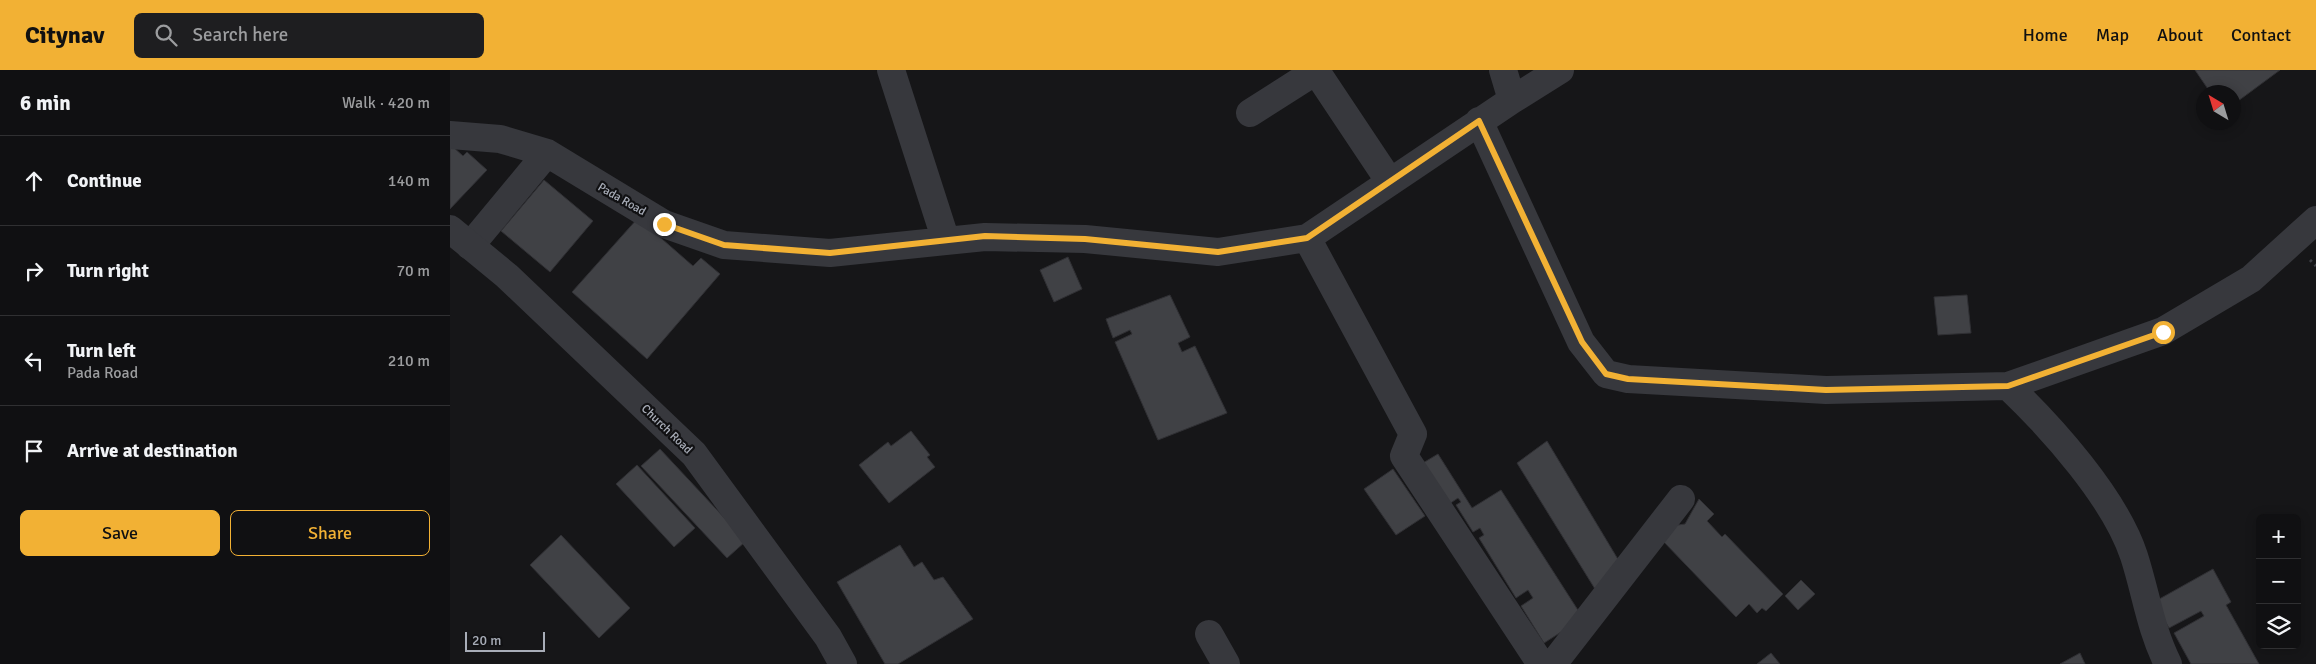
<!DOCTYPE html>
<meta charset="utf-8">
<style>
body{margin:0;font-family:Signika,sans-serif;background:#1e1e20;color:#f1f3f6}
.controls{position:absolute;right:15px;bottom:15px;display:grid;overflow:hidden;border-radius:8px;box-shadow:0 2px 12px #0003}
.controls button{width:45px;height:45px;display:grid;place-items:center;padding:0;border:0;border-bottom:1px solid #303032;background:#101012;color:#f1f3f6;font:25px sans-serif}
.compass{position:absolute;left:1746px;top:15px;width:45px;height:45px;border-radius:50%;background:#101012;box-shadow:0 2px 12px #0003;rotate:322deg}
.scale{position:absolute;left:15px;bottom:12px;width:80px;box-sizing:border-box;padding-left:5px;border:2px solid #a8adb8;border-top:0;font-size:14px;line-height:18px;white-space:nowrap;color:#a8adb8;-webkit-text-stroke:4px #111113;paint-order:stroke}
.stop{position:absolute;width:15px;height:15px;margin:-11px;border:4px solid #f2b134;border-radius:50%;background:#fff}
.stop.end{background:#f2b134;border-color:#fff;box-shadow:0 1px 5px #0008}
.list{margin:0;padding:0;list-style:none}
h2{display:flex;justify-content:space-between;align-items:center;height:65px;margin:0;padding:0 20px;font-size:21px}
h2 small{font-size:16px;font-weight:400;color:#9c9d9f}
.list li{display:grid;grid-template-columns:32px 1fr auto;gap:15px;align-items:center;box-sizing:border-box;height:90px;padding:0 20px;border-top:1px solid #303032}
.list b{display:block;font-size:19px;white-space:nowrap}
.list p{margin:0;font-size:16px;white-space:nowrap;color:#9c9d9f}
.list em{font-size:16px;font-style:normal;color:#9c9d9f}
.actions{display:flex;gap:10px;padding:15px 20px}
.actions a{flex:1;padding:11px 0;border:1px solid #f2b134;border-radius:8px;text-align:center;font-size:18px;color:#f2b134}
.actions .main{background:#f2b134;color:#111}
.icon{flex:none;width:28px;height:28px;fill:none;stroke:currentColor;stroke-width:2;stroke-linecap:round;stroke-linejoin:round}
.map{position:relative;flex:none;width:1866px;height:594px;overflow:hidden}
header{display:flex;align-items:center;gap:30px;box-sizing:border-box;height:70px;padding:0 25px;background:#f2b134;color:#111}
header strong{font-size:24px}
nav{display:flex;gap:28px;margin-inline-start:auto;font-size:18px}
.search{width:350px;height:45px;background:#1e1e20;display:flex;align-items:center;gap:12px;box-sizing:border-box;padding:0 18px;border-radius:8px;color:#9c9d9f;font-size:19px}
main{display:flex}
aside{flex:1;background:#101012}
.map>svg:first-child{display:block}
.building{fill:#404145;stroke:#303034}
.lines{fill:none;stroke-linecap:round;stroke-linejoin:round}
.path{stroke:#3d3f44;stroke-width:3;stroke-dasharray:2.5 4;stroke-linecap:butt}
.minor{stroke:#37383d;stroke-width:28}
.tertiary{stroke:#37383d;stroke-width:28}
.route{stroke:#f2b134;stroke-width:6}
.labels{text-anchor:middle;stroke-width:4.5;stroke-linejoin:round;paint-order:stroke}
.street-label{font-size:12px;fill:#a8adb8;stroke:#111113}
</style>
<header>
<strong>Citynav</strong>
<div class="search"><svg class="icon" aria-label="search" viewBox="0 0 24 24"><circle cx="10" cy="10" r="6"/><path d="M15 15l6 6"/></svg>Search here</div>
<nav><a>Home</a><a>Map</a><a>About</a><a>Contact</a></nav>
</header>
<main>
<aside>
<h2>6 min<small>Walk · 420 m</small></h2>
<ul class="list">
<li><svg class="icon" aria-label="ahead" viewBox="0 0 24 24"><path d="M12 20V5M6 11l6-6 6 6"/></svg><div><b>Continue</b></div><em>140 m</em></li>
<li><svg class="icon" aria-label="right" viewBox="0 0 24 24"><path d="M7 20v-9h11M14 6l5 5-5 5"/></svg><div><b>Turn right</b></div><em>70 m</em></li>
<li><svg class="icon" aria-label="left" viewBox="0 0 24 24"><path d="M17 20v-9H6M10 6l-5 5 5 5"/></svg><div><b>Turn left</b><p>Pada Road</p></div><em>210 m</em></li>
<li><svg class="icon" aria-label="arrive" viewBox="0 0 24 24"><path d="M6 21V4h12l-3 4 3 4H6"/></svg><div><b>Arrive at destination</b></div></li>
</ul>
<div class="actions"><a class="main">Save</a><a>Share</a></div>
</aside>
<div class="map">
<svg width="1866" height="594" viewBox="0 0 1866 594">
<rect width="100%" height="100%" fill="#161618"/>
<path class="building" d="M 1745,0 L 1830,0 L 1784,34 L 1784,22 L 1760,22 Z
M 2,76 L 13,86 L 17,82 L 37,100 L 0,139 L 0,79 Z
M 94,110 L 143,151 L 100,202 L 51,161 Z
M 188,148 L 243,196 L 251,188 L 270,204 L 197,289 L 122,222 Z
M 618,187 L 632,219 L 604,232 L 590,200 Z
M 720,225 L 740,267 L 728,273 L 732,282 L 745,276 L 777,343 L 708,370 L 665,272 L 682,264 L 680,260 L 663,268 L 656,249 Z
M 1517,225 L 1521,263 L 1488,265 L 1484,227 Z
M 461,361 L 480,385 L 477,387 L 485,397 L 439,433 L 409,395 L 438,372 L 441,376 Z
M 1097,371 L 1172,496 L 1145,519 L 1067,393 Z
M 210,379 L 296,471 L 277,488 L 191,396 Z
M 988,384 L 1022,438 L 1051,420 L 1133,548 L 1094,573 L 1071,536 L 1083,528 L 1078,520 L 1066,528 L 1029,468 L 1034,465 L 1030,458 L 1023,462 L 1006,435 L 1011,432 L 1008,428 L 999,434 L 973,393 Z
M 187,395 L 245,458 L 224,477 L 166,414 Z
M 943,399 L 975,446 L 946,465 L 914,419 Z
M 1249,429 L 1264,444 L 1257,451 L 1272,467 L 1275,464 L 1333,524 L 1316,541 L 1312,538 L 1307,543 L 1299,534 L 1286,547 L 1212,470 L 1228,455 L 1235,454 Z
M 111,465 L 180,538 L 149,568 L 80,495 Z
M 450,475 L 464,497 L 472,492 L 484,510 L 493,507 L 523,549 L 448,594 L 435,594 L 387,512 Z
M 1763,499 L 1781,532 L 1776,535 L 1809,594 L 1741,594 L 1724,563 L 1754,546 L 1751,541 L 1719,558 L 1704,532 Z
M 1351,510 L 1365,524 L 1348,540 L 1335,526 Z
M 1321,583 L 1330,594 L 1307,594 Z
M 1630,583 L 1635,594 L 1610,594 Z"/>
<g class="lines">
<path class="path" d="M 1860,190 L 1866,196"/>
<path class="minor" d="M 441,0 L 496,171
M 1062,30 L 1110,0
M 800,43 L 866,1 L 940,112
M 1029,51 L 1131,272 L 1156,304 L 1178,309 L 1376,320 L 1558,316 L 1713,261 L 1801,209 L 1866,150
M 0,65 L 50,69 L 97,83 L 214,154 L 274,175 L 380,183 L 535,167 L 635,169 L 768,182 L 857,168 L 1062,30 L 1053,0
M 857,168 L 963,364 L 954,386 L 1091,594
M 20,176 L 97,83
M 1558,316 C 1602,358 1665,428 1684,486 C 1696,523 1700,558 1718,594
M 759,564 L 776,594
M 1103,594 L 1231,429"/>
<path class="tertiary" d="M 0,159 L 57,206 L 244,384 L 378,567 L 393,594"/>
</g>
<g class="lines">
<path class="route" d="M 214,154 L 274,175 L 380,183 L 535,166 L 635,169 L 768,182 L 857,168 L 1029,51 L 1132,272 L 1156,304 L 1178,309 L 1376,320 L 1558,316 L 1713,262"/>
</g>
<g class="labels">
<g class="street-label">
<text transform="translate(172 129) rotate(30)" y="4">Pada Road</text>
<text transform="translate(217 359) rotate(44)" y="4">Church Road</text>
</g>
</g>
</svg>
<div class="controls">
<button>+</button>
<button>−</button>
<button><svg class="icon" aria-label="layers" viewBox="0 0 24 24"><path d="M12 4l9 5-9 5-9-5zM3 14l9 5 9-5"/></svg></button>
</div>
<svg class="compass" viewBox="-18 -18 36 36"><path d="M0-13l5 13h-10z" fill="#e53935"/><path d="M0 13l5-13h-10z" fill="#9c9d9f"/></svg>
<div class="scale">20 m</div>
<div class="stop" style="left:1713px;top:262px"></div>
<div class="stop end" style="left:214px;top:154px"></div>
</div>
</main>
